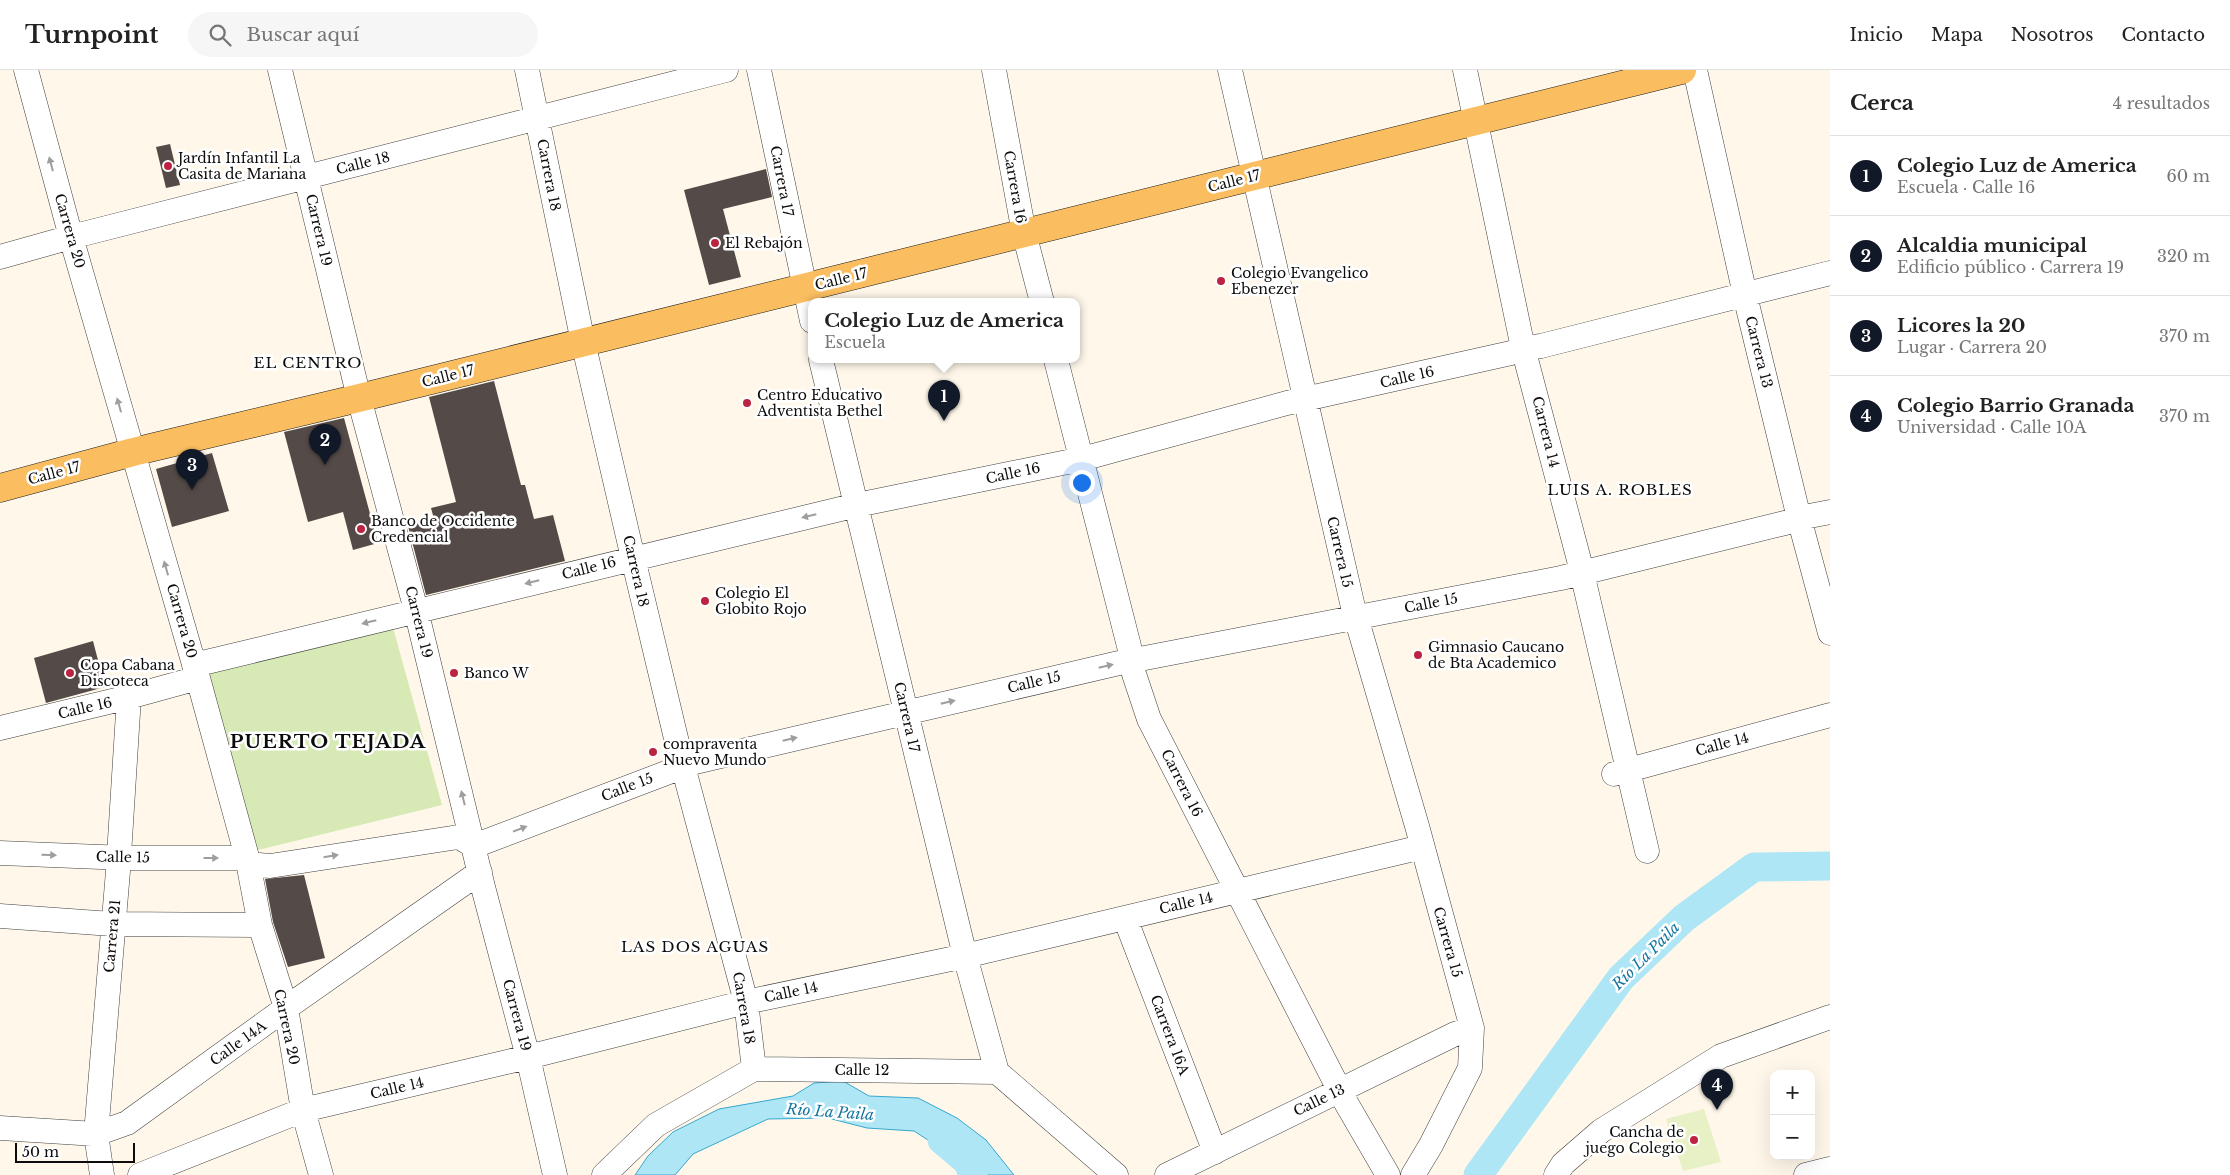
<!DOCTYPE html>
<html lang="es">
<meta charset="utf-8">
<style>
body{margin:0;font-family:"Libre Baskerville",serif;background:#f6f6f6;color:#222}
.controls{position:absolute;right:15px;bottom:15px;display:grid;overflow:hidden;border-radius:10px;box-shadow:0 5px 20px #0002}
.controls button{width:45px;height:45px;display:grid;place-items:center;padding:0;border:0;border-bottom:1px solid #e0e0e0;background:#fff;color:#222;font:25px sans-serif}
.scale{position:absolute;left:15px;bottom:12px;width:120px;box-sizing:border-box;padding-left:5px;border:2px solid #0c0c0c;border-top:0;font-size:14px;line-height:18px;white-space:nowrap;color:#0c0c0c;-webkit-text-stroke:4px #fff;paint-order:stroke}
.you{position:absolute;left:1081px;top:412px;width:18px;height:18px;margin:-12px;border:4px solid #fff;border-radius:50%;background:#1a73e8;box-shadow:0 0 0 8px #1a73e833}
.badge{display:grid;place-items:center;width:32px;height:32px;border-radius:50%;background:#111827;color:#fff;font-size:16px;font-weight:700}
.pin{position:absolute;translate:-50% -41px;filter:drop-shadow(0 1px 2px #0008)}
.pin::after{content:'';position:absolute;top:26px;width:18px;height:15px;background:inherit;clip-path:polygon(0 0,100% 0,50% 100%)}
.popup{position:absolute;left:808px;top:228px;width:272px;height:65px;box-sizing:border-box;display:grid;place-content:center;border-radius:10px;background:#fff;filter:drop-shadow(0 1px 4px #0005);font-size:16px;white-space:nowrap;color:#767676}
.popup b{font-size:19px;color:#222}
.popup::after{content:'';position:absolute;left:50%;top:100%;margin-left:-10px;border:10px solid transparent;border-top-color:#fff}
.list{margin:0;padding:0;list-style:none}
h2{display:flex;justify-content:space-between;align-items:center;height:65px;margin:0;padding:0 20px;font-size:21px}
h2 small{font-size:16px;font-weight:400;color:#767676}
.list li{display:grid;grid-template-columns:32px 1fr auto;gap:15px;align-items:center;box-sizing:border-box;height:80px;padding:0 20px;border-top:1px solid #e0e0e0}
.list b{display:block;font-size:19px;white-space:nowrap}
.list p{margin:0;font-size:16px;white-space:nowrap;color:#767676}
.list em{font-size:16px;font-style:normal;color:#767676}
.icon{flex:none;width:28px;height:28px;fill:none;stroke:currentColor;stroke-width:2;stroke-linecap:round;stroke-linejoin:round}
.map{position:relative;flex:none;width:1830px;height:1105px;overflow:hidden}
header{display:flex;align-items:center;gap:30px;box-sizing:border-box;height:70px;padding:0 25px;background:#fff;border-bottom:1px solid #e0e0e0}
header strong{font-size:24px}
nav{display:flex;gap:28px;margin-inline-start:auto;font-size:18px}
.search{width:350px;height:45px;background:#f6f6f6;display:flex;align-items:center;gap:12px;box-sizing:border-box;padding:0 18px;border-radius:28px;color:#767676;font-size:19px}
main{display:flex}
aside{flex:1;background:#fff}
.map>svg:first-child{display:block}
.green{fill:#d7e9b4}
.pitch{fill:#e8f0c6}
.water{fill:#afe6f6;stroke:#35a7ce}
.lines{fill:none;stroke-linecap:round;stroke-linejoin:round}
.river{stroke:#afe6f6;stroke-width:29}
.building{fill:#544b48}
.minor-casing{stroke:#3f3f3f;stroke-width:25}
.major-casing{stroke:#1d1d1d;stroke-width:29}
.minor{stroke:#fff;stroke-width:24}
.major{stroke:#fabe60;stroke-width:28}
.oneway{fill:#9e9e9e}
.poi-dot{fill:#bc2340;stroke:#fff;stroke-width:2}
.labels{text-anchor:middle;stroke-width:5;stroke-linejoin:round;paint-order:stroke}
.poi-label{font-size:14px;fill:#0c0c0c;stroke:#fff;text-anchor:start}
.street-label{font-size:14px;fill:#0c0c0c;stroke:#fff}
.neighbourhood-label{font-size:15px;letter-spacing:1px;fill:#0c0c0c;stroke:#fff}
.water-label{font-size:15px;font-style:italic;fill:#15759e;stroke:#fff}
.district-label{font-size:19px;font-weight:bold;letter-spacing:1px;fill:#0c0c0c;stroke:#fff}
</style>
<header>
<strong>Turnpoint</strong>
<div class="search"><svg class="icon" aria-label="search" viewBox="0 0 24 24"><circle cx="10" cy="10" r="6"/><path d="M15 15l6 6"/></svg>Buscar aquí</div>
<nav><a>Inicio</a><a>Mapa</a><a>Nosotros</a><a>Contacto</a></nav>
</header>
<main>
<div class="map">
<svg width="1830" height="1105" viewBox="0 0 1830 1105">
<rect width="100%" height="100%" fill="#fff8ea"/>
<path class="green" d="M 392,554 L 442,735 L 250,782 L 201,603 Z"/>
<path class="pitch" d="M 1704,1039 L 1721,1092 L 1683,1101 L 1666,1049 Z"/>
<path class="water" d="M 843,1011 L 869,1026 L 918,1028 L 957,1048 L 986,1070 L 1014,1105 L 976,1105 L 971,1098 L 914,1061 L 867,1058 L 828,1048 L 768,1049 L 693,1084 L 675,1105 L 635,1105 L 648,1086 L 673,1062 L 719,1039 L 793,1026 L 814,1013 Z"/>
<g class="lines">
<path class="river" d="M 942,1070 L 968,1092 L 973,1105
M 1478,1105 L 1621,908 L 1684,848 L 1754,797 L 1830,796"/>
</g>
<path class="building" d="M 170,74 L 180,115 L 166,118 L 156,77 Z
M 766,99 L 772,127 L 723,139 L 741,207 L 709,215 L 684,120 Z
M 494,311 L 521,415 L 525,415 L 534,449 L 553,445 L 565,491 L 426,525 L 408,456 L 434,449 L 431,438 L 456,432 L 429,327 Z
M 344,348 L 378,473 L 353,480 L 343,442 L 308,452 L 284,362 Z
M 212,383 L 229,441 L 172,457 L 156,399 Z
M 93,571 L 105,617 L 46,633 L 34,588 Z
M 304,805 L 325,888 L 288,897 L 273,852 L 265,809 Z"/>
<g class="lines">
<defs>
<path id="minor" d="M 26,0 L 71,167 L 198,608 L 247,787 L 260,855 L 286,938 L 303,1040 L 321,1105
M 280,0 L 359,328 L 416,540 L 483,817 L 528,987 L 555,1105
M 527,0 L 583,272 L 633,488 L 680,685 L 746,932 L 754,999
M 759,0 L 812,251
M 994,0 L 1024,163 L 1042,232
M 1230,0 L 1353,537 L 1417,756 L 1472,958 L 1470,998 L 1431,1075 L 1413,1105
M 1465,0 L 1523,278 L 1579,490 L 1647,781
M 1695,0 L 1748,238 L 1799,448 L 1830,563
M 0,187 L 71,167 L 726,0
M 821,290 L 965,886 L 997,1002
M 1056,290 L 1129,576 L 1134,604 L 1149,649 L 1345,1031 L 1388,1105
M 194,595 L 857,435 L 1082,389 L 1287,333 L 1511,283 L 1523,278 L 1541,276 L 1830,203
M 0,658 L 129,627 L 198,608
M 1614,704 L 1830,645
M 0,783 L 126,788 L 235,788 L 247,787
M 248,794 L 270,796 L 452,768 L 459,767 L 474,776 L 695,692 L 1119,593 L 1561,508 L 1785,453 L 1799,448 L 1830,442
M 0,846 L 112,854 L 260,855
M 1125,848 L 1215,1082
M 0,1058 L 96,1064 L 127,1053 L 286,938 L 480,802
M 102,1105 L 96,1064 L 118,801 L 129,627
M 140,1105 L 303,1040 L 528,987 L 746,932 L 965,886 L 1422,777
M 604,1105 L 656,1055 L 754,999 L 997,1002 L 1116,1105
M 1167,1105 L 1455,964 L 1472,958
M 1556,1105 L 1563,1094 L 1601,1061 L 1721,986 L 1830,947
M 1806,1105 L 1830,1099"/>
<path id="major" d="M 0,418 L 133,382 L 359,328 L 1682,0"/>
</defs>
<use href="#minor" class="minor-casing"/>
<use href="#major" class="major-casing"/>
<use href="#minor" class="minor"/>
<use href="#major" class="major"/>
</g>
<defs><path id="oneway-solid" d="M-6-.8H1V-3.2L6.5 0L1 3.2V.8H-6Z" transform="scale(1.25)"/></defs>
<g class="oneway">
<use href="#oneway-solid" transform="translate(51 94) rotate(-105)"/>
<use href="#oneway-solid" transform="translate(119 335) rotate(-106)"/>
<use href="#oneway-solid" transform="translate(809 446) rotate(167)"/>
<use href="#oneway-solid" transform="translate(166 498) rotate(-106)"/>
<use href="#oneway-solid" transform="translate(532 512) rotate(166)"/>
<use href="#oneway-solid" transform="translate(369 552) rotate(166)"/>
<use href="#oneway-solid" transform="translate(1106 596) rotate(-13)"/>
<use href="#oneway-solid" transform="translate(948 632) rotate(-13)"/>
<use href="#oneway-solid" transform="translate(790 669) rotate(-13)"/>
<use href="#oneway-solid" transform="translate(463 728) rotate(-104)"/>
<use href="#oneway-solid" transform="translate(520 759) rotate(-21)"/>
<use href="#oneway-solid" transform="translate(49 785) rotate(2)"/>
<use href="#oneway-solid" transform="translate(331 786) rotate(-9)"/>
<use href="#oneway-solid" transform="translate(211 788)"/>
</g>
<g class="poi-dot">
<circle cx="168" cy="96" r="5"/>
<circle cx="715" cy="173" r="5"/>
<circle cx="1221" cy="211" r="5"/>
<circle cx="747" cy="333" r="5"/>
<circle cx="361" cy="459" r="5"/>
<circle cx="705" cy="531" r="5"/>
<circle cx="1418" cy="585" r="5"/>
<circle cx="70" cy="603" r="5"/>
<circle cx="454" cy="603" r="5"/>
<circle cx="653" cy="682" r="5"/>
<circle cx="1694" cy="1070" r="5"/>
</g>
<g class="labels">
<g class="poi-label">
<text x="178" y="93">Jardín Infantil La<tspan x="178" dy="16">Casita de Mariana</tspan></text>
<text x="725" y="178">El Rebajón</text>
<text x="1231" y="208">Colegio Evangelico<tspan x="1231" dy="16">Ebenezer</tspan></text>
<text x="757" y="330">Centro Educativo<tspan x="757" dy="16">Adventista Bethel</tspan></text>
<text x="371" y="456">Banco de Occidente<tspan x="371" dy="16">Credencial</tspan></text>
<text x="715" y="528">Colegio El<tspan x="715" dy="16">Globito Rojo</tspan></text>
<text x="1428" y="582">Gimnasio Caucano<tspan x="1428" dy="16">de Bta Academico</tspan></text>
<text x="80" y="600">Copa Cabana<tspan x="80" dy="16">Discoteca</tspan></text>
<text x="464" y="608">Banco W</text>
<text x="663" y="679">compraventa<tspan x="663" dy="16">Nuevo Mundo</tspan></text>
<text x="1684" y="1067" text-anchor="end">Cancha de<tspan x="1684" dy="16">juego Colegio</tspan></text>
</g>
<g class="street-label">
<text transform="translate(363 93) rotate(-14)" y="5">Calle 18</text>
<text transform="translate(549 105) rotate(79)" y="5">Carrera 18</text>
<text transform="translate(782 111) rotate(79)" y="5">Carrera 17</text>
<text transform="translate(1234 111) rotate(-14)" y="5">Calle 17</text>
<text transform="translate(1015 117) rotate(80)" y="5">Carrera 16</text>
<text transform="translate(319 160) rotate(77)" y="5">Carrera 19</text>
<text transform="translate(70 161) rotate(74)" y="5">Carrera 20</text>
<text transform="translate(841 209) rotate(-14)" y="5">Calle 17</text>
<text transform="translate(1759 282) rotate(76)" y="5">Carrera 13</text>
<text transform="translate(448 306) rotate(-14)" y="5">Calle 17</text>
<text transform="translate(1407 307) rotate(-13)" y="5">Calle 16</text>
<text transform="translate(1546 362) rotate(76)" y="5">Carrera 14</text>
<text transform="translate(54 403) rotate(-15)" y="5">Calle 17</text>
<text transform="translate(1013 403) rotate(-12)" y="5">Calle 16</text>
<text transform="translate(1340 482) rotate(77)" y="5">Carrera 15</text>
<text transform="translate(589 498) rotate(-14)" y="5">Calle 16</text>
<text transform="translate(636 501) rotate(77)" y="5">Carrera 18</text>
<text transform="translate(1431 533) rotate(-11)" y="5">Calle 15</text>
<text transform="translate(182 551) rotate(74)" y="5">Carrera 20</text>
<text transform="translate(419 552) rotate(76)" y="5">Carrera 19</text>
<text transform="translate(1034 612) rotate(-13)" y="5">Calle 15</text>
<text transform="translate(85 638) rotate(-13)" y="5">Calle 16</text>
<text transform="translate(907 647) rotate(77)" y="5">Carrera 17</text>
<text transform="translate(1722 674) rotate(-15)" y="5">Calle 14</text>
<text transform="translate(1182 713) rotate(63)" y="5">Carrera 16</text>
<text transform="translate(627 717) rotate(-21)" y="5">Calle 15</text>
<text transform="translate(123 787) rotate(1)" y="5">Calle 15</text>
<text transform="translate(1186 833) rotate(-13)" y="5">Calle 14</text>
<text transform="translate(112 866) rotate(-85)" y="5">Carrera 21</text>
<text transform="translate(1448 872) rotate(74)" y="5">Carrera 15</text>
<text transform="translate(791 922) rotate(-12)" y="5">Calle 14</text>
<text transform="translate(744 938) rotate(80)" y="5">Carrera 18</text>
<text transform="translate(517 945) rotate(75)" y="5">Carrera 19</text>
<text transform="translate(287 957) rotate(78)" y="5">Carrera 20</text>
<text transform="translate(1170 965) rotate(69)" y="5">Carrera 16A</text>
<text transform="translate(238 973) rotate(-36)" y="5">Calle 14A</text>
<text x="862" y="1005">Calle 12</text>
<text transform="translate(397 1018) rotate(-13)" y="5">Calle 14</text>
<text transform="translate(1319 1030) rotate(-26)" y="5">Calle 13</text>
</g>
<g class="neighbourhood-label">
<text x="308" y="298">EL CENTRO</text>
<text x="1620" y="425">LUIS A. ROBLES</text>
<text x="695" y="882">LAS DOS AGUAS</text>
</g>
<g class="water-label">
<text transform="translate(1646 886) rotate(-45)" y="5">Río La Paila</text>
<text transform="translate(830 1042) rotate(4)" y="5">Río La Paila</text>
</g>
<g class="district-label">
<text x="328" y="678">PUERTO TEJADA</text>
</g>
</g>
</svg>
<div class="controls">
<button>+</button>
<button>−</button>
</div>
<div class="scale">50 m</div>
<div class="you"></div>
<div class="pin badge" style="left:944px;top:351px">1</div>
<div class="popup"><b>Colegio Luz de America</b>Escuela</div>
<div class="pin badge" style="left:325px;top:395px">2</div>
<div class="pin badge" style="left:192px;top:420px">3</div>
<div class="pin badge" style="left:1717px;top:1040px">4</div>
</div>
<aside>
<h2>Cerca<small>4 resultados</small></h2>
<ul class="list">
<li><span class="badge">1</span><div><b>Colegio Luz de America</b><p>Escuela · Calle 16</p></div><em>60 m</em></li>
<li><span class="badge">2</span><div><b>Alcaldia municipal</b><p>Edificio público · Carrera 19</p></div><em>320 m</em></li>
<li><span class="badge">3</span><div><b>Licores la 20</b><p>Lugar · Carrera 20</p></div><em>370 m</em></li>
<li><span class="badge">4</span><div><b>Colegio Barrio Granada</b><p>Universidad · Calle 10A</p></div><em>370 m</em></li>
</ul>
</aside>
</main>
